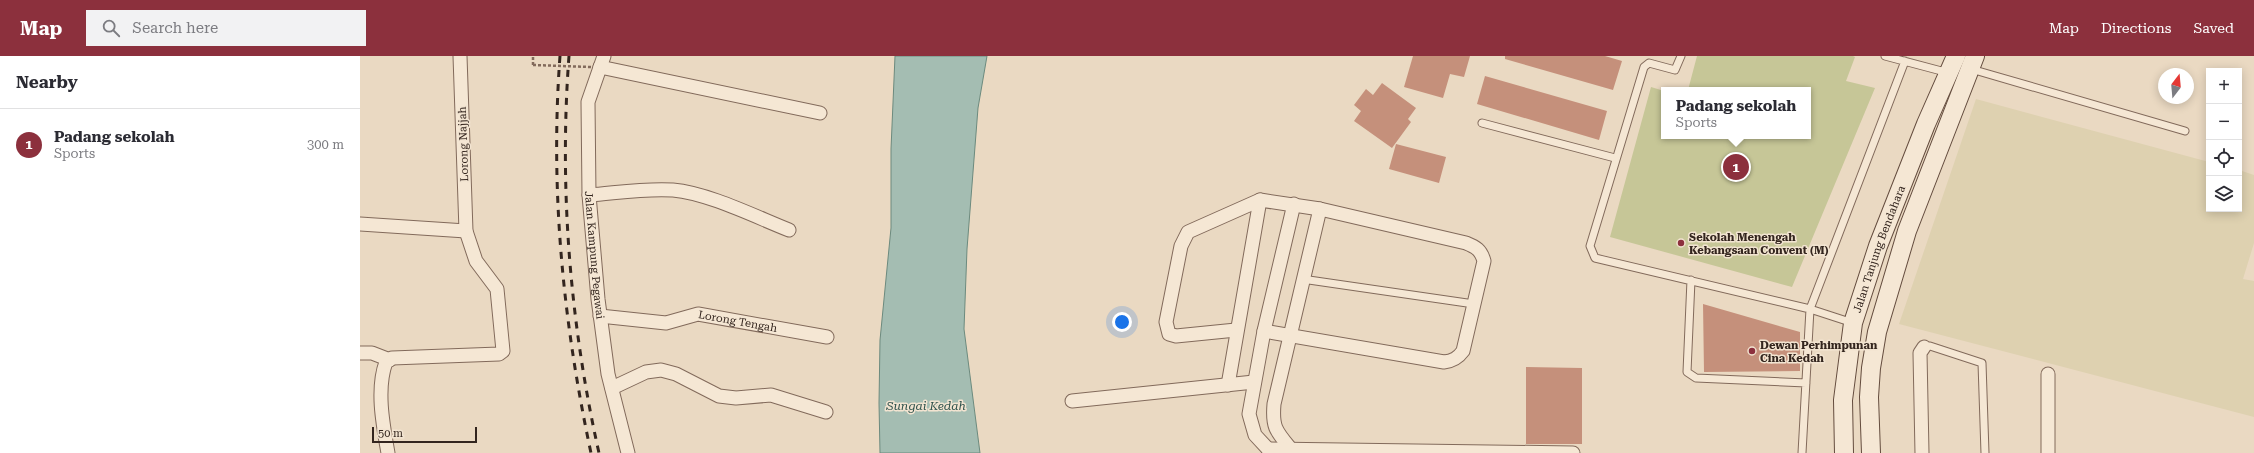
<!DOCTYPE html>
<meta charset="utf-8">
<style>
body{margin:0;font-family:"Roboto Serif",serif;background:#f2f2f3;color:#2b2b33}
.controls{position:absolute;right:12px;top:12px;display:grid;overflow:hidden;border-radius:0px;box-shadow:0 2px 10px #0003}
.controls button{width:36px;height:36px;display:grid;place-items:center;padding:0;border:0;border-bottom:1px solid #e1e1e2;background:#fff;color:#2b2b33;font:20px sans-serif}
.compass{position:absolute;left:1798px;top:12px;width:36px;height:36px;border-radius:50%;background:#fff;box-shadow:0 2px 10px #0003;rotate:16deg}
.scale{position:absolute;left:12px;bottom:10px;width:105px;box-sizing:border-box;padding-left:4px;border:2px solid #33251e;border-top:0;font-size:11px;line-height:14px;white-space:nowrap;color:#33251e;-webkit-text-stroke:3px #f2e4d1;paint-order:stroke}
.you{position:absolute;left:762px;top:266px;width:14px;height:14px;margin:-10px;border:3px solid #fff;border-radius:50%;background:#1a73e8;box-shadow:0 0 0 6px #1a73e833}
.badge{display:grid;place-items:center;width:26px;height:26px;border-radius:50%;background:#8c303d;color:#fff;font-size:13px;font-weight:700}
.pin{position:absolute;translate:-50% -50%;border:2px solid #fff;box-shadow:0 1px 4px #0006}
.popup{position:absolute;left:1301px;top:31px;width:150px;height:52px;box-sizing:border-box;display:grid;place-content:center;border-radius:0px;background:#fff;filter:drop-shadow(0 1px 3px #0005);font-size:13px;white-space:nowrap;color:#7c7c81}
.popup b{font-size:15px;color:#2b2b33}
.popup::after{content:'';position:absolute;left:50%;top:100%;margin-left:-8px;border:8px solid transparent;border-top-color:#fff}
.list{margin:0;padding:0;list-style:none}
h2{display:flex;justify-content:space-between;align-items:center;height:52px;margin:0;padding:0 16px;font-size:17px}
h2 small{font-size:13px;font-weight:400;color:#7c7c81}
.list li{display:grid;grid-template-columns:26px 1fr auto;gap:12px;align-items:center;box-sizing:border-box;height:72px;padding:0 16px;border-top:1px solid #e1e1e2}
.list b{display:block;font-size:15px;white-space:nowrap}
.list p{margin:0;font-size:13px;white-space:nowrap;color:#7c7c81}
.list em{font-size:13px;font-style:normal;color:#7c7c81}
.icon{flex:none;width:22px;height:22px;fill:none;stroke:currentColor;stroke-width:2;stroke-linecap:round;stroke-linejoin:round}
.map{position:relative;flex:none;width:1894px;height:397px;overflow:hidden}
header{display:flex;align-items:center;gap:24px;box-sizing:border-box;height:56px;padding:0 20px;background:#8c303d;color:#fff}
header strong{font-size:19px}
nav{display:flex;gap:22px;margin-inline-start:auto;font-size:14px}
.search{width:280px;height:36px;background:#f2f2f3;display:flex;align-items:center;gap:10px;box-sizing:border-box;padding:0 14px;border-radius:0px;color:#7c7c81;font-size:15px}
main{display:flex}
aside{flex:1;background:#fff}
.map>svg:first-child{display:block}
.farmland{fill:#ded1b0}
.green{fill:#c6c697}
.water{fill:#a4bdb2;stroke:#6c8a7e}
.building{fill:#c5907b}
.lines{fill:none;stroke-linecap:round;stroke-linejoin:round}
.lane-casing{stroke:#826a5b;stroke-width:9}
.street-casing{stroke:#826a5b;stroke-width:15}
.secondary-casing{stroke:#644c3e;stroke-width:20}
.path{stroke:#826a5b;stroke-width:2.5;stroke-dasharray:3 2;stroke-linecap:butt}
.lane{stroke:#f5e7d4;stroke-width:7}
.street{stroke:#f5e7d4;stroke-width:13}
.secondary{stroke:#f5e7d4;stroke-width:18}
.rail{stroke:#33251e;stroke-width:3;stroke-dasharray:7 7;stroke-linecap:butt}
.path-bridge{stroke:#826a5b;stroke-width:2.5;stroke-dasharray:3 2;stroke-linecap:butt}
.poi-dot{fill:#8c303d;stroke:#f2e4d1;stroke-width:1.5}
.labels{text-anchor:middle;stroke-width:3;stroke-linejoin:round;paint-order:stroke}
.street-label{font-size:11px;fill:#33251e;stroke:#f2e4d1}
.poi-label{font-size:11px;font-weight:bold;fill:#33251e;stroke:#f2e4d1;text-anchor:start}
.water-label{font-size:12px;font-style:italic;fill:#2e514b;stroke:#f2e4d1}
</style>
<header>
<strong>Map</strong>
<div class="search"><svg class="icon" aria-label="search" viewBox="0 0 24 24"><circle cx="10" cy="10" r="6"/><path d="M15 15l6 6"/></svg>Search here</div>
<nav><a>Map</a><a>Directions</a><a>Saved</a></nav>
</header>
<main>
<aside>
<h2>Nearby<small></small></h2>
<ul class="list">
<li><span class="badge">1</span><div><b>Padang sekolah</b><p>Sports</p></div><em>300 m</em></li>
</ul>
</aside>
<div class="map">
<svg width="1894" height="397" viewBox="0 0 1894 397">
<rect width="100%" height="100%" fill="#ead9c2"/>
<path class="farmland" d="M 1616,43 L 1849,106 L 1849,153 L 1879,153 L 1879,114 L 1894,119 L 1894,187 L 1883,223 L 1894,225 L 1894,361 L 1539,268 Z"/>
<path class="green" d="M 1337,0 L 1493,0 L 1495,1 L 1486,25 L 1515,32 L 1432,231 L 1250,181 L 1291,31 L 1304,35 L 1304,80 L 1448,80 L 1448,34 L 1328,34 Z"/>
<path class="water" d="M 535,0 L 627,0 L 618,52 L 607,193 L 604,273 L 620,397 L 520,397 L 519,347 L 520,284 L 531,172 L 531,93 Z"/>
<path class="building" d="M 1053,0 L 1110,0 L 1104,21 L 1090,18 L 1083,42 L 1044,31 Z
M 1145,0 L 1245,0 L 1262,5 L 1253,34 L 1145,3 Z
M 1125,20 L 1247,55 L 1239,84 L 1117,48 Z
M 1022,27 L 1056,52 L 1048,63 L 1051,66 L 1032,92 L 994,65 L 1001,55 L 994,49 L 1006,33 L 1013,39 Z
M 1036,88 L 1086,101 L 1079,127 L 1029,113 Z
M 1343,248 L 1440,276 L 1440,315 L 1344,316 Z
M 1166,311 L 1222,312 L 1222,388 L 1166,388 Z"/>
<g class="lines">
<defs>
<path id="lane" d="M 1321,0 L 1315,14 L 1289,7 L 1284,11 L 1230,190 L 1235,202 L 1450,253 L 1493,267
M 1525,0 L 1589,17
M 1611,13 L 1825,75
M 1122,67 L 1255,102
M 942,223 L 1114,248
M 1331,224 L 1327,316 L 1336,322 L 1446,327
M 1564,291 L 1570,290 L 1622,307 L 1625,397
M 1442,397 L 1450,253 L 1545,5"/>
<g id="street">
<path id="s1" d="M 244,0 L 228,46 L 229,139 L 238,243 L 248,318 L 268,397"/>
<path d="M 240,11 L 460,57"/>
<path d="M 229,139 C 256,137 285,132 313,134 C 348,137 396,161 429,174"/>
<path d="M 0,168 L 106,175"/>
<path id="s2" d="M 240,260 L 306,267 L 338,258 L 467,281"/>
<path d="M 876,274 L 816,280 L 809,278 L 806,266 L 821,190 L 828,176 L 900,144 L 960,153 L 1106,187 C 1116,191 1121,194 1124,205 L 1103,295 C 1098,302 1093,305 1084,306 L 904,275"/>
<path d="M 0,297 L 12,297 L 30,304"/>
<path d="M 1688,318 L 1688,397"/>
<path d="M 868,329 L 900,144"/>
<path d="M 252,332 L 286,316 L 301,314 L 316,318 L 359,340 L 376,342 L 411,339 L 466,356"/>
<path d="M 712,345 L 894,326"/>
<path d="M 930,392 C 916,375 912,371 914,348 L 960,153"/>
<path d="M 908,393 L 1213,397"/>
<path d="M 908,393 L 895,379 L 889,358 L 904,275 L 934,148"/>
<path d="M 28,397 C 23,369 16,333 26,306 L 32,302 L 139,298 L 143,295 L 137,233 L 116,205 L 106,175 L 100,0"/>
<path d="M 1562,397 L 1560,297 L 1564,291"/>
</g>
<g id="secondary">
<path id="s3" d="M 1484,397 L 1483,344 L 1493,267 L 1518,190 L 1566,68 L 1596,0"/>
<path d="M 1511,397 L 1509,341 L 1511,312 L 1517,276 L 1547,175 L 1615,0"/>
</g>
</defs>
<use href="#lane" class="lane-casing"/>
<use href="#street" class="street-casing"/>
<use href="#secondary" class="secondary-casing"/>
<path class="path" d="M 173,9 L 173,0"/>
<use href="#lane" class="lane"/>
<use href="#street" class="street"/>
<use href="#secondary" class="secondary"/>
<path class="rail" d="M 200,0 C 190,134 203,266 231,397
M 209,0 C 199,132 210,268 239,397"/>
<path class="path-bridge" d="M 173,9 L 231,11"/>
</g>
<g class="poi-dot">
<circle cx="1321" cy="187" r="4"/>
<circle cx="1392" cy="295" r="4"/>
</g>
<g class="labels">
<g class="street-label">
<text transform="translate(103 88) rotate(-92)" y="4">Lorong Najjah</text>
<text dy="4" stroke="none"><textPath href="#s3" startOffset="209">Jalan Tanjung Bendahara</textPath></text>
<text dy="4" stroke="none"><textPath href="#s1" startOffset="202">Jalan Kampung Pegawai</textPath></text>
<text dy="4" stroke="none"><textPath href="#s2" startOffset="140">Lorong Tengah</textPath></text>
</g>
<g class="poi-label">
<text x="1329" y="185">Sekolah Menengah<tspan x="1329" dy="13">Kebangsaan Convent (M)</tspan></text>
<text x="1400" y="293">Dewan Perhimpunan<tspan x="1400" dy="13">Cina Kedah</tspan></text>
</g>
<g class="water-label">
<text x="566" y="354">Sungai Kedah</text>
</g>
</g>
</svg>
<div class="controls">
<button>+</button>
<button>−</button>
<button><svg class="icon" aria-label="locate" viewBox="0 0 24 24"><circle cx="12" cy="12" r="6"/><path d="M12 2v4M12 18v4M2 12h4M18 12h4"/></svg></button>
<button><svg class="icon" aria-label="layers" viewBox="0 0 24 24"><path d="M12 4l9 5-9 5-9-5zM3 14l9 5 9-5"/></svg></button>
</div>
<svg class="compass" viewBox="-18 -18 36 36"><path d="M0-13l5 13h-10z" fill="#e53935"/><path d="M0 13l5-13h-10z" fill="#7c7c81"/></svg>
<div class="scale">50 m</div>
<div class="you"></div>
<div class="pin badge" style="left:1376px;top:111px">1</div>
<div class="popup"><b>Padang sekolah</b>Sports</div>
</div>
</main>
